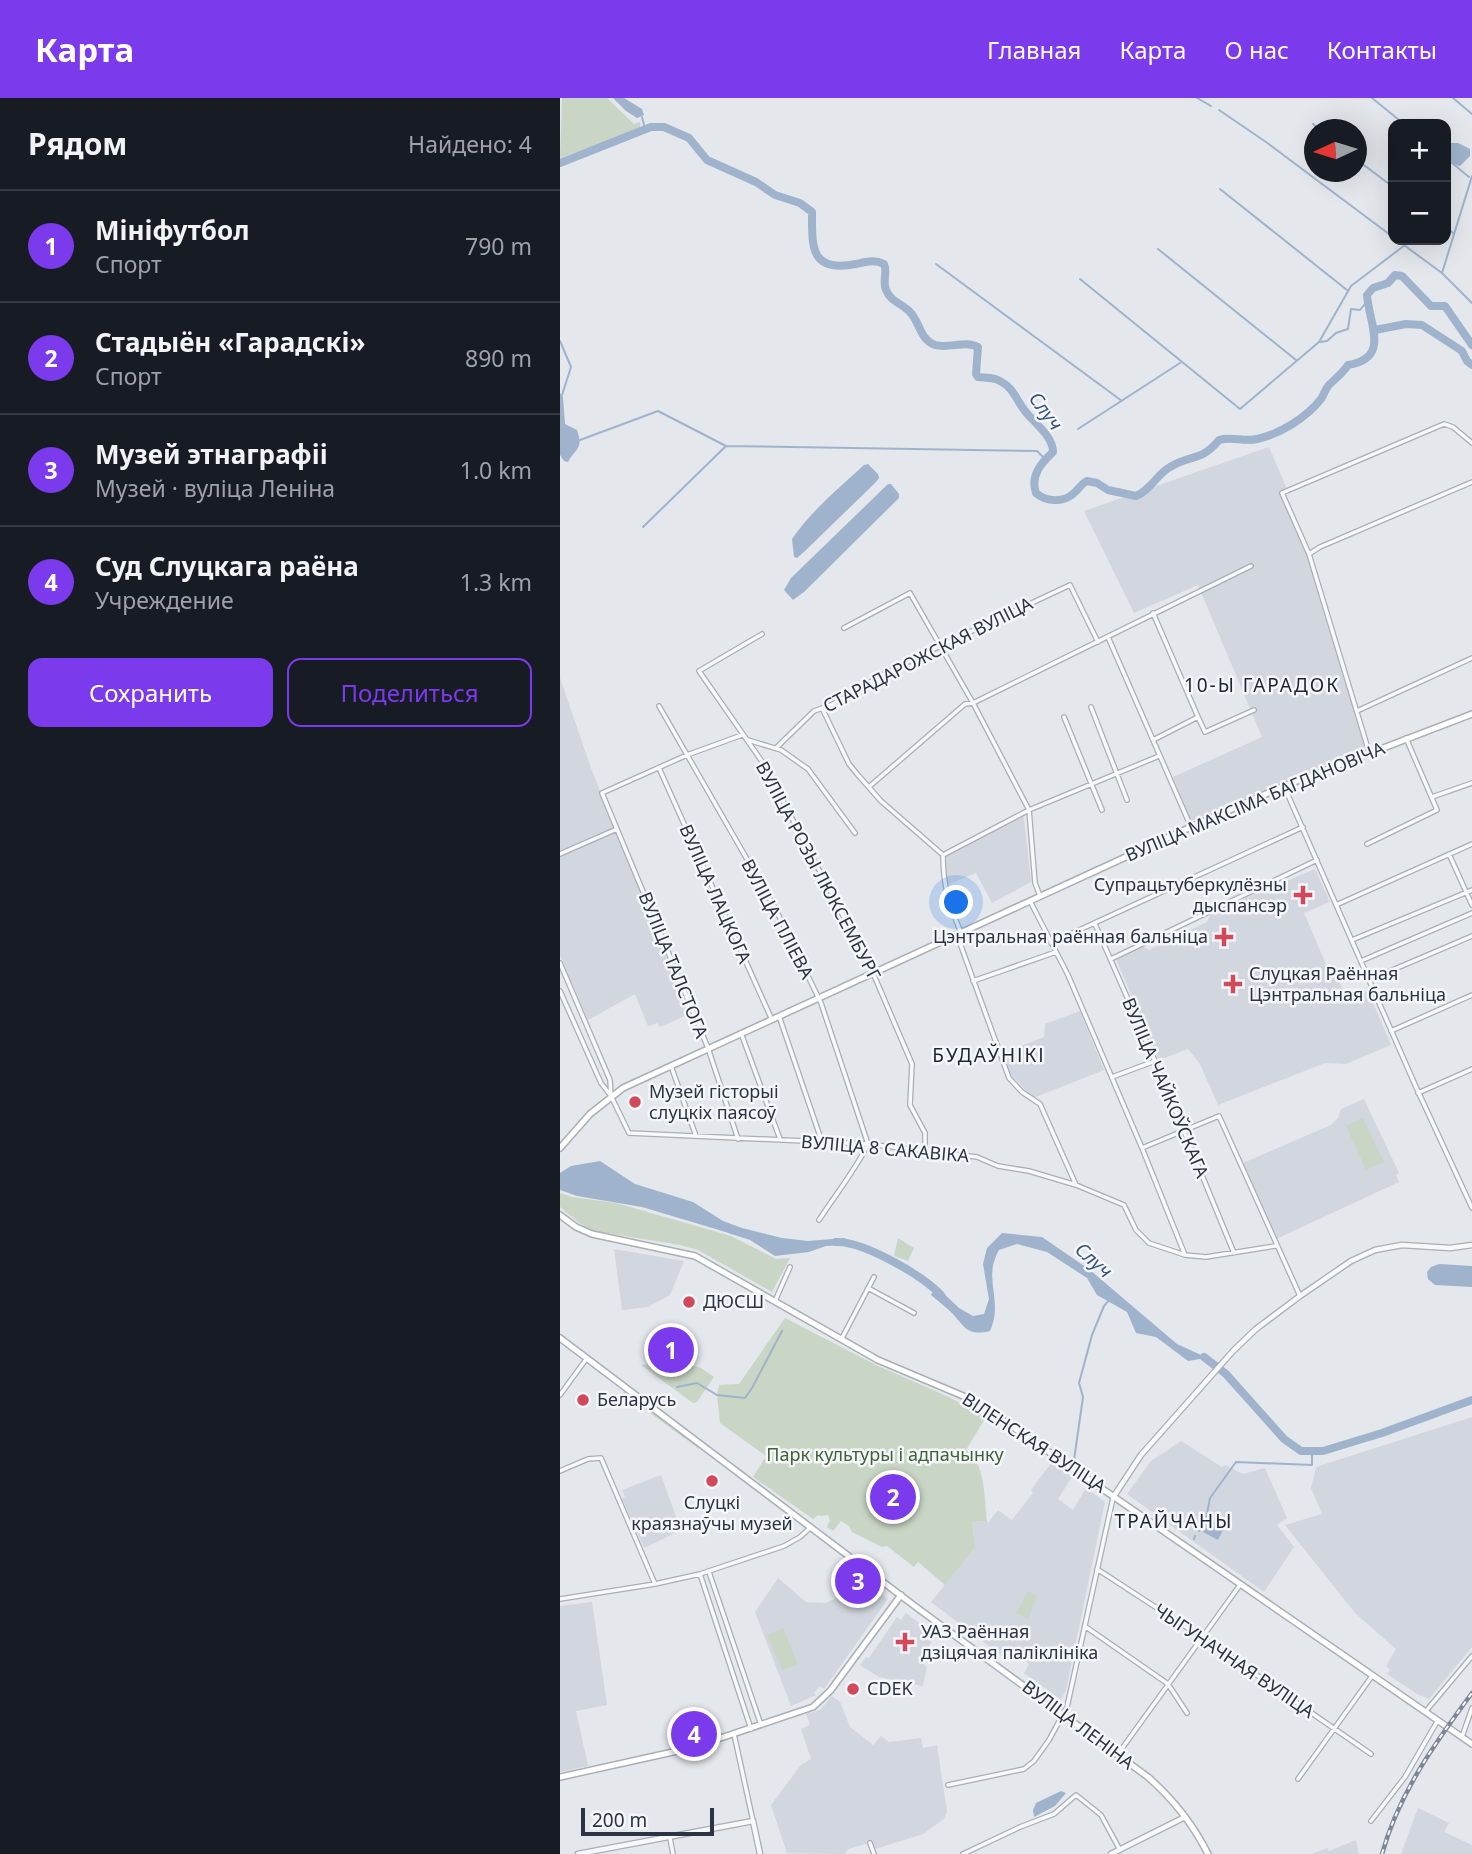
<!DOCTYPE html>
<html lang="ru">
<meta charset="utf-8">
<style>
body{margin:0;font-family:"Noto Sans",sans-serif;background:#20242c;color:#f1f3f6}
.controls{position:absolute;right:21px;top:21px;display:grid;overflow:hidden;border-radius:14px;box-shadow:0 7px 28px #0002}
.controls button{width:63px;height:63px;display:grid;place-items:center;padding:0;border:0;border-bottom:2px solid #363941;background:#171b24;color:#f1f3f6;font:35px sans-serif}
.compass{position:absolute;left:744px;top:21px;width:63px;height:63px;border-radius:50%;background:#171b24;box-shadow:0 7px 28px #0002;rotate:266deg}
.scale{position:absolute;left:21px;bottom:18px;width:133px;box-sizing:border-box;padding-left:7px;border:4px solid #2b3445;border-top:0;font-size:19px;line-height:24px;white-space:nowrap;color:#2b3445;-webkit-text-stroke:5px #f4f6f9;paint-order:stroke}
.you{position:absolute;left:397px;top:805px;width:24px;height:24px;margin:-18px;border:5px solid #fff;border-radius:50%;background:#1a73e8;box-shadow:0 0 0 10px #1a73e833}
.badge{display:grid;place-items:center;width:46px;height:46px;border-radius:50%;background:#7c3aed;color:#fff;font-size:23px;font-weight:700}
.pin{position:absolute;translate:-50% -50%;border:4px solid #fff;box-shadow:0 2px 7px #0006}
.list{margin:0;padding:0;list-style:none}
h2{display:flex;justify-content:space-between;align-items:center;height:91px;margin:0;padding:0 28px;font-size:30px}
h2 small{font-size:23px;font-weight:400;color:#9ea1a6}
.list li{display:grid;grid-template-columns:46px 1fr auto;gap:21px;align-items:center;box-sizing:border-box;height:112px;padding:0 28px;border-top:2px solid #363941}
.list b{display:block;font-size:26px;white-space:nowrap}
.list p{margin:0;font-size:23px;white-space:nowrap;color:#9ea1a6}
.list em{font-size:23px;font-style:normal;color:#9ea1a6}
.actions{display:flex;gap:14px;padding:21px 28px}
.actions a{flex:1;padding:16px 0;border:2px solid #7c3aed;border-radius:14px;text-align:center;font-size:24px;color:#7c3aed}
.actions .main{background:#7c3aed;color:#fff}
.map{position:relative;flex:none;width:912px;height:1756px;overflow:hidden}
header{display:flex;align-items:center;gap:42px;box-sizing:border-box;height:98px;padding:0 35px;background:#7c3aed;color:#fff}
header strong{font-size:33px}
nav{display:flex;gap:38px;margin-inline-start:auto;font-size:24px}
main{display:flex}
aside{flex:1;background:#171b24}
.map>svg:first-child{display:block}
.built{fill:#d2d6de}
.green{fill:#c9d6c5}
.water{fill:#9fb4cc}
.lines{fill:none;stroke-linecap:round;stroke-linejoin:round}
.stream{stroke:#9fb4cc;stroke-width:2}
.river{stroke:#9fb4cc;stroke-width:8}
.minor-casing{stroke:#a9aeb7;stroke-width:6}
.tertiary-casing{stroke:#a9aeb7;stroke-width:7}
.secondary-casing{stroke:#a9aeb7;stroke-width:8}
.minor{stroke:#f7f8fa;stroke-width:3.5}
.tertiary{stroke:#f7f8fa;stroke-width:4.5}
.secondary{stroke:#fff;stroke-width:5}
.rail-casing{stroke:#7d8696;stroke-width:4.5}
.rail{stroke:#f4f6f9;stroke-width:2;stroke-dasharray:5;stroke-linecap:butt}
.poi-dot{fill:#d1495b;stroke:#f4f6f9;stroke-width:2.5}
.labels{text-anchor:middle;stroke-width:5;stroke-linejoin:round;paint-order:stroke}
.street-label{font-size:18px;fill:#2b3445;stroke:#f4f6f9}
.poi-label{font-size:18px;fill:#2b3445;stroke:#f4f6f9;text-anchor:start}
.park-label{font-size:18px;fill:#3f6138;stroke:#f4f6f9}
.water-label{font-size:19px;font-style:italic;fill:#34527a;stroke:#f4f6f9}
.neighbourhood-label{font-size:19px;letter-spacing:2px;fill:#1d2536;stroke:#f4f6f9}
</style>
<header>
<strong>Карта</strong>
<nav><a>Главная</a><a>Карта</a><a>О нас</a><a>Контакты</a></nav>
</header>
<main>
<aside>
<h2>Рядом<small>Найдено: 4</small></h2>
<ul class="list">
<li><span class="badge">1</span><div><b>Мініфутбол</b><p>Спорт</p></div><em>790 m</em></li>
<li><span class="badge">2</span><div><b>Стадыён «Гарадскі»</b><p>Спорт</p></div><em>890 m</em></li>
<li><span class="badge">3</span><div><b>Музей этнаграфіі</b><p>Музей · вуліца Леніна</p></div><em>1.0 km</em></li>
<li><span class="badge">4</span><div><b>Суд Слуцкага раёна</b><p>Учреждение</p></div><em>1.3 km</em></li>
</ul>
<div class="actions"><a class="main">Сохранить</a><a>Поделиться</a></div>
</aside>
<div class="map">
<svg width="912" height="1756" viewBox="0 0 912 1756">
<rect width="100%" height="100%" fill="#e4e7ec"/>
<path class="built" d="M 709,349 L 727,391 L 720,394 L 749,460 L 805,650 L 631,723 L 613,679 L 702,639 L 638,487 L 574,515 L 524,413 Z
M 0,580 L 31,670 L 129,916 L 100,929 L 97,925 L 88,928 L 75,896 L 28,922 L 0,857 Z
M 461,718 L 464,720 L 471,784 L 432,805 L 416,775 L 387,787 L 386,758 Z
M 755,771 L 770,804 L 744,815 L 771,878 L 776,877 L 788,901 L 808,893 L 831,947 L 786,966 L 765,965 L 658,1007 L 640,966 L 628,951 L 599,962 L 556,861 L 582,848 L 589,852 L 647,824 L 651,815 Z
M 520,913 L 544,972 L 473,1000 L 450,976 L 443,955 L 484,939 L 485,926 Z
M 804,1001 L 839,1075 L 836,1077 L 839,1084 L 716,1141 L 683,1065 L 771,1027 L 778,1020 L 781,1011 Z
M 54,1151 L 124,1163 L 110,1197 L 88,1209 L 62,1212 Z
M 912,1319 L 912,1549 L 869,1601 L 857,1596 L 827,1576 L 830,1572 L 826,1568 L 836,1551 L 795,1515 L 725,1427 L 762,1416 L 751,1390 L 756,1369 Z
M 621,1343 L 662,1369 L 665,1367 L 683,1376 L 705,1370 L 727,1420 L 717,1427 L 734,1449 L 704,1494 L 567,1396 L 591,1363 Z
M 492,1364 L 512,1379 L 498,1401 L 513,1412 L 526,1390 L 545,1404 L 506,1592 L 501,1602 L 464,1575 L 469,1566 L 452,1554 L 446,1561 L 371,1504 L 415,1450 L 412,1424 L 427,1423 L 428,1425 L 438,1412 L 452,1422 L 473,1395 L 471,1392 Z
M 101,1377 L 121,1432 L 84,1450 L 62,1401 L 65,1399 L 62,1392 Z
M 218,1480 L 246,1504 L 265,1505 L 279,1499 L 287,1505 L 304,1482 L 328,1501 L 264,1591 L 260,1588 L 254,1595 L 256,1597 L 231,1608 L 195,1514 Z
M 32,1504 L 47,1607 L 16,1613 L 28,1668 L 0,1674 L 0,1508 Z
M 346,1515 L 375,1537 L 366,1554 L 368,1556 L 364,1567 L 367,1569 L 363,1588 L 319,1579 L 300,1567 L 306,1559 L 309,1560 L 337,1519 L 341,1522 Z
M 272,1598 L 280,1604 L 290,1629 L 313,1647 L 321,1638 L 329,1644 L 361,1640 L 363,1650 L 377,1647 L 387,1714 L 384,1721 L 363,1736 L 312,1752 L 309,1745 L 288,1751 L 285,1756 L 227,1755 L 211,1707 L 241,1667 L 251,1661 L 241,1631 L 250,1627 L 246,1616 L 260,1612 Z
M 858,1710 L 889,1725 L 884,1734 L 912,1747 L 912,1756 L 841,1756 Z
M 796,1742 L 799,1756 L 752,1756 L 767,1750 L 769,1753 Z"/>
<path class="green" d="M 2,0 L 47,0 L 74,26 L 80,24 L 81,31 L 0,60 Z
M 803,1020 L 824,1064 L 806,1072 L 786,1028 Z
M 0,1095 L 12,1099 L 56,1105 L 171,1138 L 216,1161 L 230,1160 L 212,1194 L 138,1152 L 120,1147 L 34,1133 L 19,1125 L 0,1109 Z
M 338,1140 L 354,1150 L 348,1163 L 334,1158 Z
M 225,1220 L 316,1267 L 389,1299 L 426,1319 L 406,1352 C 426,1365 424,1401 427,1423 L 412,1424 L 415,1450 L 385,1487 L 358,1464 L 354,1469 L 327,1448 L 322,1449 L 292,1434 L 289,1428 L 281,1423 L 273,1433 L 267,1429 L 270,1422 L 268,1417 L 261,1418 L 258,1417 L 253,1421 L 193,1379 L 206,1358 L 160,1325 L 157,1297 L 159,1287 L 179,1286 Z
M 126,1243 L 126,1260 L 96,1261 L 95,1244 Z
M 123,1265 L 141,1270 L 154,1279 L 137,1304 L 133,1305 L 81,1267 Z
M 64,1293 L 140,1349 L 139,1351 L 63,1295 Z
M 468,1493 L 477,1498 L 468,1521 L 456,1515 Z
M 223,1530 L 238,1566 L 222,1572 L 207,1537 Z"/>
<path class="water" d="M 53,0 L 64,0 L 82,11 L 84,17 L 77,20 L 66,13 Z
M 889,45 L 898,45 L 910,51 L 910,58 L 900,68 L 892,66 L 887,60 Z
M 0,295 L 3,299 L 5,326 L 17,332 C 24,352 15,350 8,364 L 4,363 L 0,357 Z
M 308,366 L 318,376 L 319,380 L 316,384 L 245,453 L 237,460 L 234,459 L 232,441 C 251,413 279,390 304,367 Z
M 328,386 L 331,386 L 339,396 L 339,400 L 244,494 L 233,502 L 224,492 L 231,480 Z
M 40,1063 L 75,1086 L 133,1104 L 163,1123 L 182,1130 L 222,1140 L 248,1143 L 285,1140 L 285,1147 L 266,1148 L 249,1154 L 215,1158 L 190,1142 L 159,1132 L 82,1109 L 17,1098 L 0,1092 L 0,1075 L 11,1068 Z
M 442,1135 L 482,1139 L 530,1172 L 617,1246 L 652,1262 L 649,1266 L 640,1261 L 628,1263 L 596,1239 L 576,1235 L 567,1214 L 537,1197 L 527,1180 L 487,1154 L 457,1146 L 439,1152 C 422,1182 444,1201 430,1233 C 408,1238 406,1231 393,1216 C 386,1209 378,1203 371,1197 L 376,1188 L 399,1210 L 413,1218 L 424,1216 L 429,1201 L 423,1166 L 427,1150 Z
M 879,1166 L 912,1168 L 912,1189 L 875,1187 L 868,1181 L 867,1174 L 871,1169 Z
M 653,1423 L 663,1432 L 658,1442 L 643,1434 Z
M 501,1693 L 506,1695 L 495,1708 L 474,1719 L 473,1712 L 476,1705 Z"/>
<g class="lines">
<path class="stream" d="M 637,0 L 651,8
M 812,0 L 844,26
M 893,0 L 912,16
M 659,12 L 706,44 L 833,139
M 82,19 L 85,31
M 753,26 L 759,32
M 886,60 L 909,79
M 796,61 L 833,89
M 660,91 L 787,192
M 886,129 L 893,135
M 837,142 L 882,175 L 912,205
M 598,151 L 736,262
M 376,166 L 562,303
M 882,175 L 912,78
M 520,181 L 680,311 L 759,244 L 791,188 L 845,147
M 0,243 L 11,269 L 2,297
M 760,244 L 767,243 L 776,235 L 788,231 L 791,211 L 800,212 L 808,202
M 518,331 L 620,265
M 20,342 L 98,313 L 166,348 L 477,353 L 486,362
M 83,429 L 165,349
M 117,1289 L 137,1285 L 157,1297 L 185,1300 L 192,1290 L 222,1233
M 514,1362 L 523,1299 L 519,1285 L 532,1237 L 544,1208 L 549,1202
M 639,1433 L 646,1421 L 650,1400 L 676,1364 L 752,1367 L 752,1354
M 634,1441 L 635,1438"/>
<path class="river" d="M 0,65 L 91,29 L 104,29 L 129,40 L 147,62 L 196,84 L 215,97 L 240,105 L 252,114 C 252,149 250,175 296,166 C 306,164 314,161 324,166 C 328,175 322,182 326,192 C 331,204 341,205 349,213 C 360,223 359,241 375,247 C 389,251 405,242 418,249 L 416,276 L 418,279 C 426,280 433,279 440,283 C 454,290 456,302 465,313 C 474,325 493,338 493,354 C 481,365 470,378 476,395 C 486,404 504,405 514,395 C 519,391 521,386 527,383 L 537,385 L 548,392 L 576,398 C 591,392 597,376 610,369 C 631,356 641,364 659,342 C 671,338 684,344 697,341 C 720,336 746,320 761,301 C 764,297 765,291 769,287 C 776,280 782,276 788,267 C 831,260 809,226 807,197 L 813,190 L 828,185 L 835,177 L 842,178 L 871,208 L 885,208 L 912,247
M 815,232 L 846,226 L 862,227 L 902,253 L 907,263 L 912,267
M 276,1144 C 303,1143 362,1177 381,1197
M 644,1259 L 666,1276 L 724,1341 L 741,1353 L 763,1353 L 822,1335 L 912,1302"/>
<defs>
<path id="minor" d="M 749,456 L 760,449 L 912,384
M 593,515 L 638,619
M 284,530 L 350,495 L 413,605 L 469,712 L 475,785 L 480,798
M 202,536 L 139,573 L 203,665 L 313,875 L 352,966 L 350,1007 L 365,1035 L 365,1053
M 548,539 L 631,729
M 99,608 L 215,810 L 261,905 L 308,1046 C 295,1073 275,1097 259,1122
M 531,609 L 567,702
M 262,610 L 289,666 L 298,677 L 321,703 L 383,757 C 383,788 389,806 401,835
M 797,613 L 912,560
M 504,619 L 542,712
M 188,642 L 221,652 L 248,671 L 295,735
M 593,642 L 638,619 L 645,634 L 694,612
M 216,650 L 254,613 L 271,607 L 322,577 L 380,548 L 510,487 L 538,544
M 809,654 L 749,456 L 722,395 L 884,326 L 893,329 L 912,345
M 99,670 L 212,922
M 310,688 L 405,606 L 413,605 L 691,468
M 724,688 L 856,989 L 912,1110
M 872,699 L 912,685
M 807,746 L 877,712 L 846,640
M 0,756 L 57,731
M 889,756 L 912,807
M 383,757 L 469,712 L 599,658
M 470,803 L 508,877 L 582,1050 L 625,1157
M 776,807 L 912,746
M 535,826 L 595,963 L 674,1155
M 397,837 L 449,980 L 462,994 L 480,1006 L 516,1087
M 792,842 L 912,792
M 491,845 L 743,729
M 551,861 L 757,762
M 801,863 L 912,815
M 0,865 L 50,982 L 51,998
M 809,882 L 912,838
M 413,883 L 496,854
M 0,893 L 41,985 L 51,998 L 69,1035 L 308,1046 L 417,1059 L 438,1068 L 469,1073 L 516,1087 L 564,1107 L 576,1132 L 589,1145 L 625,1157 L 646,1159 L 715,1148
M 219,918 L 262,1044
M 831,933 L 912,897
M 181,935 L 220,1041
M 111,968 L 136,1038
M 552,979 L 595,963
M 858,995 L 912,971
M 178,1041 L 148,950 L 42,695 L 127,657 L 182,637
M 582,1050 L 659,1018 L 740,1198
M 308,1190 L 354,1215
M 215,1203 L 230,1169
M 282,1240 L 314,1179
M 0,1297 L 27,1260
M 0,1373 L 28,1361 L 41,1360 L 95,1486
M 537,1471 L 643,1540 L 811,1656
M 149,1474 L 201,1627
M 140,1476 L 191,1631
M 0,1501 L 95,1486 L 140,1476 L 224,1448 L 240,1439 L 251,1429
M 526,1529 L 608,1586 L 627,1615
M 866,1613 L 912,1558
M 174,1636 L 193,1723
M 902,1639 L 912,1610
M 558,1656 L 680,1487
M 738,1681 L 812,1578
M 388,1687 L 464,1671 L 474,1663 L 489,1642 L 507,1609 L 553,1400
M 811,1723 L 845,1679 L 878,1622
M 110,1740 L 113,1756
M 310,1745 L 314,1756
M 403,1756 L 460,1729 L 494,1716 L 516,1697 L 541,1717 L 560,1752"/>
<path id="tertiary" d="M 554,1398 L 581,1357 L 673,1253 L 696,1231 L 740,1198 L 791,1163 L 815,1152 L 842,1147 L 890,1150 L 912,1147
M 18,1756 L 193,1723 L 200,1756
M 551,1756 L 625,1719"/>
<path id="secondary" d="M 0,1050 L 30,1016 L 63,990 L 631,729 L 724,688 L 912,616
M 0,1117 L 16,1129 L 32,1136 L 135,1158 L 318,1262 L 415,1303 L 912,1646
M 0,1240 L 360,1512 L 588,1679 C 613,1701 633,1726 648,1756
M 0,1679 L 131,1650 L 253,1609 L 270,1593 L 341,1497"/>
</defs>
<use href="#minor" class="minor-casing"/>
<use href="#tertiary" class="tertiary-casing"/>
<use href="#secondary" class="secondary-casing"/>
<use href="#minor" class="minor"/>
<use href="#tertiary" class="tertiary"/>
<use href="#secondary" class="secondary"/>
<defs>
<path id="rail" d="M 822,1756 C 839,1695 875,1645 912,1595"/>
</defs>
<use href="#rail" class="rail-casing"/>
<use href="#rail" class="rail"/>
</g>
<g class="poi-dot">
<path d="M739.5 786.5h7v7h7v7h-7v7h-7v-7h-7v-7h7z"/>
<path d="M660.5 828.5h7v7h7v7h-7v7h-7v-7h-7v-7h7z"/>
<path d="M669.5 875.5h7v7h7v7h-7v7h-7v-7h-7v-7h7z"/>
<circle cx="75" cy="1004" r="7"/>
<circle cx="129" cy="1204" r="7"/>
<circle cx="23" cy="1302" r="7"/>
<circle cx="152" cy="1383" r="7"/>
<path d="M341.5 1533.5h7v7h7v7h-7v7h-7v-7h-7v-7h7z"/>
<circle cx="293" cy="1591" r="7"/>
</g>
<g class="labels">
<g class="street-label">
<text transform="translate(368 557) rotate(-27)" y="6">СТАРАДАРОЖСКАЯ ВУЛІЦА</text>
<text transform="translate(695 704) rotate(-23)" y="6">ВУЛІЦА МАКСІМА БАГДАНОВІЧА</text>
<text transform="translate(258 773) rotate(62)" y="6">ВУЛІЦА РОЗЫ ЛЮКСЕМБУРГ</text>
<text transform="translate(155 796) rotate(66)" y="6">ВУЛІЦА ЛАЦКОГА</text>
<text transform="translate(217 821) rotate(62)" y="6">ВУЛІЦА ПЛІЕВА</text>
<text transform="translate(113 867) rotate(68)" y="6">ВУЛІЦА ТАЛСТОГА</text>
<text transform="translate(605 990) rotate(67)" y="6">ВУЛІЦА ЧАЙКОЎСКАГА</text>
<text transform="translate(325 1051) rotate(5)" y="6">ВУЛІЦА 8 САКАВІКА</text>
<text transform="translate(474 1345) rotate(33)" y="6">ВІЛЕНСКАЯ ВУЛІЦА</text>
<text transform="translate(674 1563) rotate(34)" y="6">ЧЫГУНАЧНАЯ ВУЛІЦА</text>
<text transform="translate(518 1627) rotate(37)" y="6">ВУЛІЦА ЛЕНІНА</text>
</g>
<g class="poi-label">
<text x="727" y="793" text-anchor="end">Супрацьтуберкулёзны<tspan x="727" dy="21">дыспансэр</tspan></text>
<text x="648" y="845" text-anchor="end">Цэнтральная раённая бальніца</text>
<text x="689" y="882">Слуцкая Раённая<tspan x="689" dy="21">Цэнтральная бальніца</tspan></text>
<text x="89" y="1000">Музей гісторыі<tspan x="89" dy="21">слуцкіх паясоў</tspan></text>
<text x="143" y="1210">ДЮСШ</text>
<text x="37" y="1308">Беларусь</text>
<text x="152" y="1411" text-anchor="middle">Слуцкі<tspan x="152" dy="21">краязнаўчы музей</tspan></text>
<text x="361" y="1540">УАЗ Раённая<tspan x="361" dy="21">дзіцячая паліклініка</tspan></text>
<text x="307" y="1597">CDEK</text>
</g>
<g class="park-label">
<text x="325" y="1363">Парк культуры і адпачынку</text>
</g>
<g class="water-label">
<text transform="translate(486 313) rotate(53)" y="7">Случ</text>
<text transform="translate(534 1162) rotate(42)" y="7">Случ</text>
</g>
<g class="neighbourhood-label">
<text x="702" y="594">10-Ы ГАРАДОК</text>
<text x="429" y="964">БУДАЎНІКІ</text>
<text x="614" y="1430">ТРАЙЧАНЫ</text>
</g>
</g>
</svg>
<div class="controls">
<button>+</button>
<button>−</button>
</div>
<svg class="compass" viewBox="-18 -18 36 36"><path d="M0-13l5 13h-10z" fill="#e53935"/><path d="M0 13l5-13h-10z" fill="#9ea1a6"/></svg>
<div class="scale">200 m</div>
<div class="you"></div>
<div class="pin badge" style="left:111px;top:1252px">1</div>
<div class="pin badge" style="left:333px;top:1399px">2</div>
<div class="pin badge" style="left:298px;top:1483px">3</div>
<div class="pin badge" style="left:134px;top:1636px">4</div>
</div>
</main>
